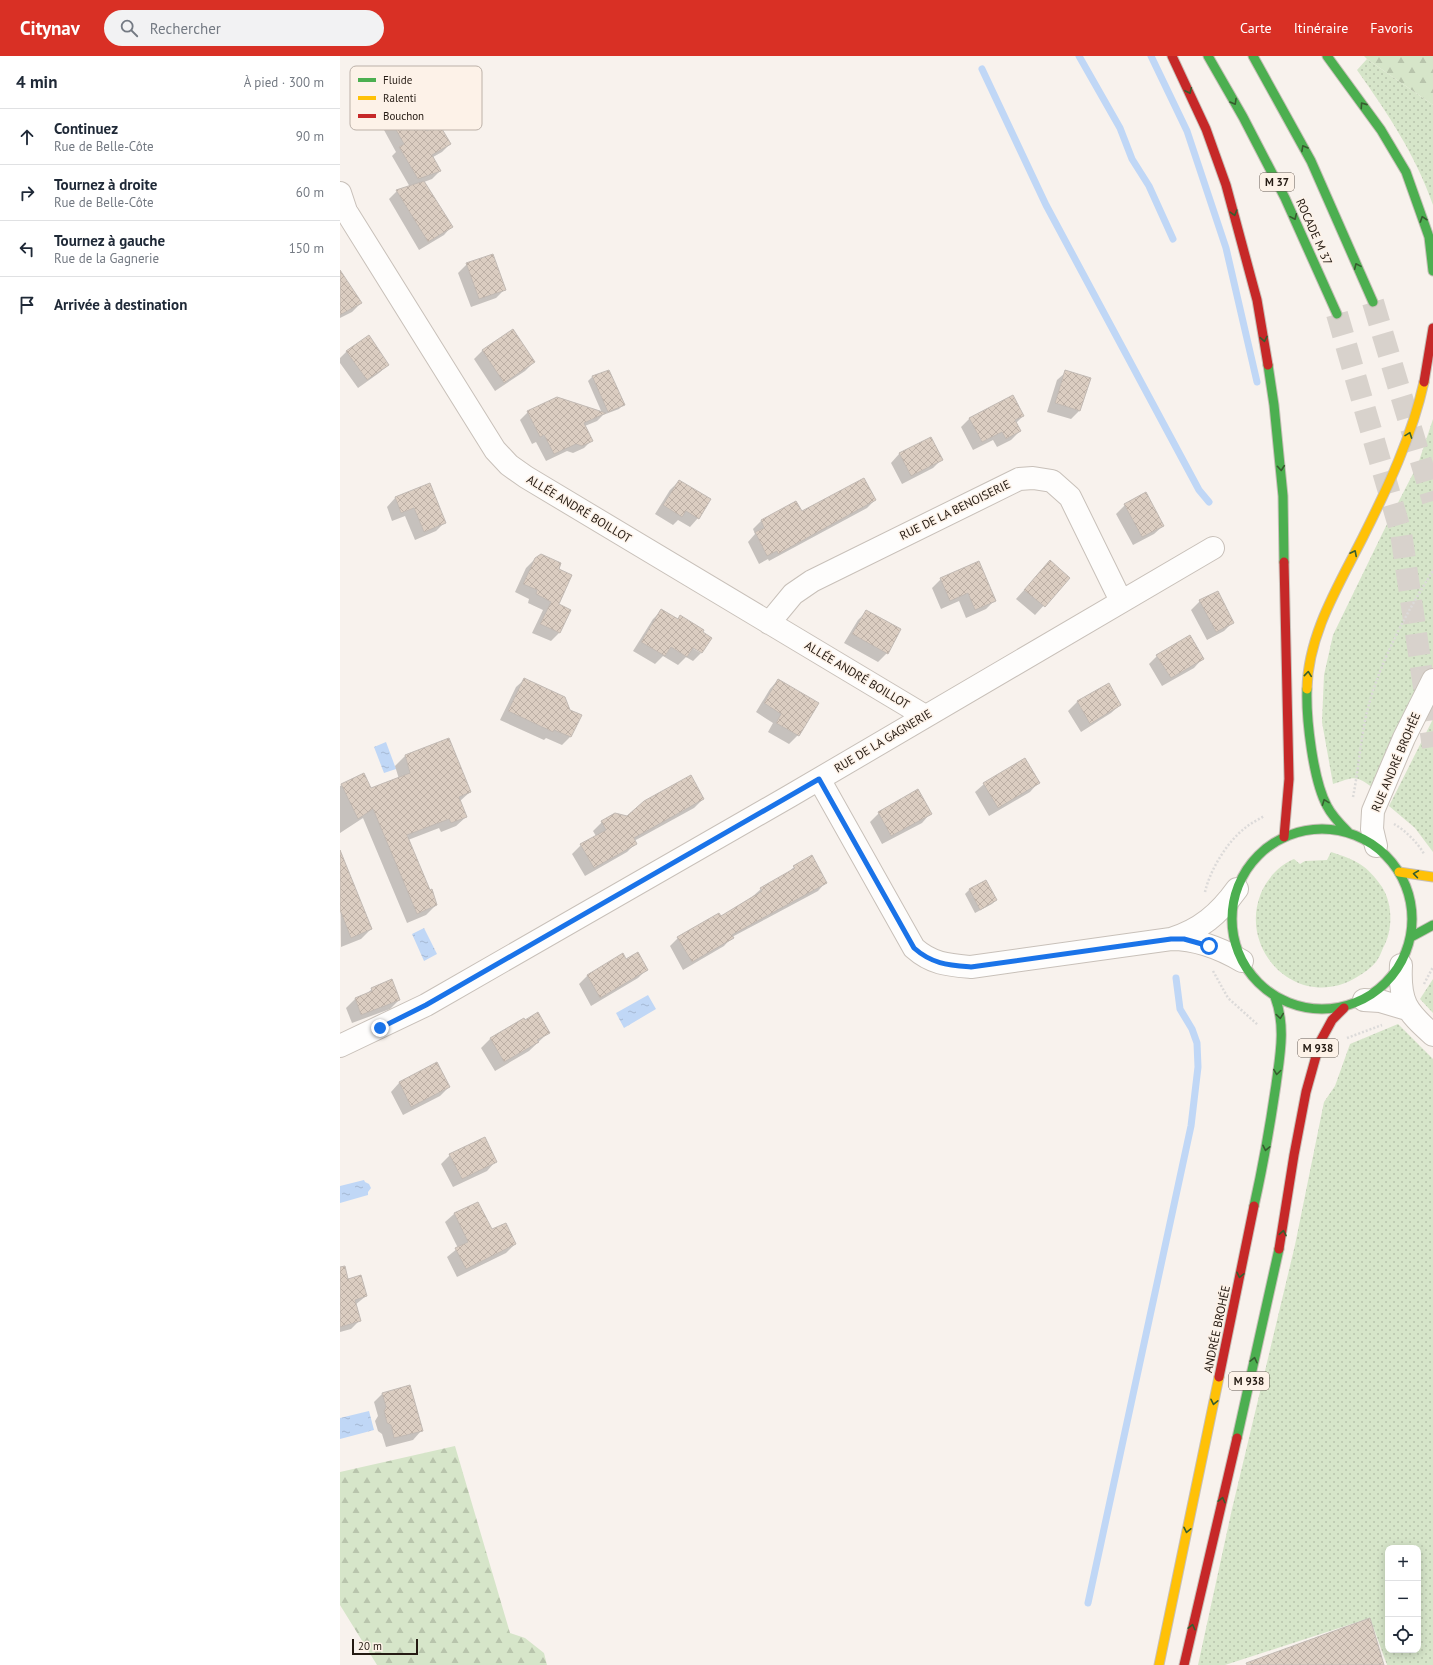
<!DOCTYPE html>
<html lang="fr">
<meta charset="utf-8">
<style>
body{margin:0;font-family:"PT Sans",sans-serif;background:#f2f2f3;color:#1f2937}
.controls{position:absolute;right:12px;bottom:12px;display:grid;overflow:hidden;border-radius:8px;box-shadow:0 2px 10px #0003}
.controls button{width:36px;height:36px;display:grid;place-items:center;padding:0;border:0;border-bottom:1px solid #e0e1e3;background:#fff;color:#1f2937;font:20px sans-serif}
.scale{position:absolute;left:12px;bottom:10px;width:66px;box-sizing:border-box;padding-left:4px;border:2px solid #241a12;border-top:0;font-size:11px;line-height:14px;white-space:nowrap;color:#241a12;-webkit-text-stroke:3px #fdf2e8;paint-order:stroke}
.stop{position:absolute;width:12px;height:12px;margin:-9px;border:3px solid #1a73e8;border-radius:50%;background:#fff}
.stop.end{background:#1a73e8;border-color:#fff;box-shadow:0 1px 4px #0008}
.list{margin:0;padding:0;list-style:none}
h2{display:flex;justify-content:space-between;align-items:center;height:52px;margin:0;padding:0 16px;font-size:17px}
h2 small{font-size:13px;font-weight:400;color:#747a83}
.list li{display:grid;grid-template-columns:26px 1fr auto;gap:12px;align-items:center;box-sizing:border-box;height:56px;padding:0 16px;border-top:1px solid #e0e1e3}
.list b{display:block;font-size:15px;white-space:nowrap}
.list p{margin:0;font-size:13px;white-space:nowrap;color:#747a83}
.list em{font-size:13px;font-style:normal;color:#747a83}
.icon{flex:none;width:22px;height:22px;fill:none;stroke:currentColor;stroke-width:2;stroke-linecap:round;stroke-linejoin:round}
.map{position:relative;flex:none;width:1093px;height:1609px;overflow:hidden}
header{display:flex;align-items:center;gap:24px;box-sizing:border-box;height:56px;padding:0 20px;background:#d93025;color:#fff}
header strong{font-size:19px}
nav{display:flex;gap:22px;margin-inline-start:auto;font-size:14px}
.search{width:280px;height:36px;background:#f2f2f3;display:flex;align-items:center;gap:10px;box-sizing:border-box;padding:0 14px;border-radius:22px;color:#747a83;font-size:15px}
main{display:flex}
aside{flex:1;background:#fff}
.map>svg:first-child{display:block}
.grass{fill:url(#grass-dots);fill-rule:evenodd}
.forest{fill:url(#forest-firs)}
.water{fill:url(#water-ripples)}
.shadow{fill:#0003;fill-rule:evenodd}
.lines{fill:none;stroke-linecap:round;stroke-linejoin:round}
.stream{stroke:#c0d7f6;stroke-width:7}
.building{fill:url(#building-cross-hatch);stroke:#c2bab4}
.highway-tunnel{stroke:#d8d2cc;stroke-width:22;stroke-dasharray:22 11;stroke-linecap:butt}
.street-casing{stroke:#c8c0b9;stroke-width:24}
.fast-casing{stroke:#c8c0b9;stroke-width:11}
.slow-casing{stroke:#c8c0b9;stroke-width:11}
.jam-casing{stroke:#c8c0b9;stroke-width:11}
.path{stroke:#dcdad9;stroke-width:2.5;stroke-dasharray:2 2;stroke-linecap:butt}
.street{stroke:#fefdfc;stroke-width:22}
.fast{stroke:#4caf50;stroke-width:9}
.slow{stroke:#ffc107;stroke-width:9}
.jam{stroke:#c62828;stroke-width:9}
.oneway{stroke:#365d2e}
.route{stroke:#1a73e8;stroke-width:5}
.labels{text-anchor:middle;stroke-width:3;stroke-linejoin:round;paint-order:stroke}
.shield{fill:#fdf2e8;stroke:#655b52;stroke-width:1}
.shield-label{font-size:11px;font-weight:bold;fill:#241a12}
.street-label{font-size:12px;fill:#241a12;stroke:#fdf2e8}
.key{fill:#fdf2e8;stroke:#bcb1a8;stroke-width:1}
.key-label{font-size:11px;fill:#241a12}
</style>
<header>
<strong>Citynav</strong>
<div class="search"><svg class="icon" aria-label="search" viewBox="0 0 24 24"><circle cx="10" cy="10" r="6"/><path d="M15 15l6 6"/></svg>Rechercher</div>
<nav><a>Carte</a><a>Itinéraire</a><a>Favoris</a></nav>
</header>
<main>
<aside>
<h2>4 min<small>À pied · 300 m</small></h2>
<ul class="list">
<li><svg class="icon" aria-label="ahead" viewBox="0 0 24 24"><path d="M12 20V5M6 11l6-6 6 6"/></svg><div><b>Continuez</b><p>Rue de Belle-Côte</p></div><em>90 m</em></li>
<li><svg class="icon" aria-label="right" viewBox="0 0 24 24"><path d="M7 20v-9h11M14 6l5 5-5 5"/></svg><div><b>Tournez à droite</b><p>Rue de Belle-Côte</p></div><em>60 m</em></li>
<li><svg class="icon" aria-label="left" viewBox="0 0 24 24"><path d="M17 20v-9H6M10 6l-5 5 5 5"/></svg><div><b>Tournez à gauche</b><p>Rue de la Gagnerie</p></div><em>150 m</em></li>
<li><svg class="icon" aria-label="arrive" viewBox="0 0 24 24"><path d="M6 21V4h12l-3 4 3 4H6"/></svg><div><b>Arrivée à destination</b></div></li>
</ul>
</aside>
<div class="map">
<svg width="1093" height="1609" viewBox="0 0 1093 1609">
<defs>
<pattern id="grass-dots" width="8" height="8" patternUnits="userSpaceOnUse"><rect width="8" height="8" fill="#d6e5c9"/><path d="M2 2h.1M6 6h.1" fill="none" stroke="#b8c4ac" stroke-width="1.8" stroke-linecap="round"/></pattern>
<pattern id="forest-firs" width="22" height="20" patternUnits="userSpaceOnUse"><rect width="22" height="20" fill="#d6e5c9"/><path d="M5 1l3.5 6h-7zM16 11l3.5 6h-7z" fill="#b8c4ac"/></pattern>
<pattern id="water-ripples" width="26" height="14" patternUnits="userSpaceOnUse"><rect width="26" height="14" fill="#c0d7f6"/><path d="M2 4q2-2 4 0t4 0M15 11q2-2 4 0t4 0" fill="none" stroke="#a5b8d2"/></pattern>
<pattern id="building-cross-hatch" width="8" height="8" patternUnits="userSpaceOnUse"><rect width="8" height="8" fill="#dbcdc1"/><path d="M0 0l8 8M0 8l8-8" fill="none" stroke="#bcafa5"/></pattern>
</defs>
<rect width="100%" height="100%" fill="#f8f2ed"/>
<path class="grass" d="M 1027,3 L 1093,49 L 1093,149 C 1075,98 1048,58 1017,14 Z
M 1093,363 L 1093,614 L 1035,733 C 1015,719 1016,720 993,728 L 982,666 L 984,619 L 993,579 L 1047,468 L 1078,408 Z
M 1093,663 L 1093,796 L 1075,772 L 1049,750 Z
M 991,796 C 1016,804 1027,809 1042,831 C 1053,848 1053,875 1043,892 C 1041,897 1039,902 1036,906 C 1031,912 1024,917 1017,921 C 961,956 897,897 921,837 C 927,823 939,809 954,803 L 960,808 L 965,805 L 987,804 Z
M 1093,923 L 1093,957 L 1080,943 Z
M 1058,968 L 1093,1003 L 1093,1609 L 1047,1609 L 1030,1562 L 885,1609 L 858,1609 L 892,1453 L 955,1189 L 984,1046 L 995,1030 L 1010,988 ZM 1048,1492 L 1078,1492 L 1078,1594 L 1048,1594 Z"/>
<path class="forest" d="M 1024,0 L 1093,0 L 1093,49 L 1027,3 Z
M 115,1390 L 170,1577 L 185,1582 L 204,1597 L 207,1609 L 37,1609 L 0,1549 L 0,1416 Z"/>
<path class="water" d="M 46,686 L 56,713 L 44,717 L 34,691 Z
M 84,872 L 97,898 L 84,905 L 72,878 Z
M 308,939 L 316,953 L 284,972 L 276,957 Z
M 24,1124 L 25,1126 L 29,1128 L 31,1132 L 28,1136 L 28,1139 L 0,1147 L 0,1130 Z
M 29,1355 L 34,1374 L 0,1383 L 0,1362 Z"/>
<path class="shadow" d="M 52,66 L 87,76 L 110,88 L 102,96 L 93,101 L 100,115 L 92,123 L 84,126 L 111,171 L 104,179 L 79,194 L 49,143 L 57,135 L 70,131 L 52,100 L 56,96 L 44,74 Z
M 127,208 L 165,233 L 156,242 L 131,251 L 118,217 Z
M 0,218 L 21,247 L 12,256 L 0,262 Z
M 143,294 L 194,306 L 185,315 L 155,335 L 134,303 Z
M 7,295 L 48,309 L 39,317 L 18,332 L 0,307 L 0,302 Z
M 726,316 L 740,354 L 731,363 L 707,356 L 717,324 Z
M 252,321 L 283,349 L 279,353 L 263,359 L 257,365 L 245,370 L 252,384 L 244,392 L 233,397 L 227,395 L 206,405 L 196,386 L 192,388 L 180,364 L 188,356 L 217,342 L 262,357 L 248,325 Z
M 683,360 L 676,367 L 680,375 L 671,384 L 657,391 L 653,384 L 633,394 L 621,371 L 630,362 Z
M 591,383 L 602,403 L 593,412 L 562,428 L 551,407 L 559,398 Z
M 339,425 L 358,462 L 350,471 L 338,464 L 333,469 L 315,458 L 330,434 Z
M 90,428 L 105,466 L 96,475 L 75,484 L 65,460 L 52,465 L 47,451 L 55,442 Z
M 535,444 L 527,452 L 429,505 L 428,503 L 419,508 L 408,486 L 415,478 L 413,473 L 421,465 L 456,446 L 462,456 Z
M 785,449 L 823,470 L 814,478 L 793,489 L 776,458 Z
M 195,503 L 218,513 L 217,548 L 219,577 L 211,585 L 192,577 L 203,554 L 188,547 L 189,543 L 175,536 L 186,512 Z
M 710,505 L 729,522 L 695,559 L 676,543 Z
M 601,523 L 655,544 L 646,553 L 626,562 L 619,545 L 601,553 L 592,532 Z
M 860,545 L 893,566 L 884,575 L 867,584 L 851,554 Z
M 322,554 L 337,563 L 340,561 L 362,596 L 353,605 L 346,601 L 338,609 L 323,600 L 315,608 L 293,595 L 313,563 ZM 349,588 L 361,595 L 361,597 L 348,590 Z
M 527,555 L 547,597 L 538,606 L 504,587 L 518,564 Z
M 817,600 L 862,603 L 854,612 L 822,630 L 809,608 Z
M 185,623 L 230,681 L 222,689 L 206,682 L 204,684 L 160,664 L 176,631 Z
M 438,624 L 458,679 L 449,688 L 428,676 L 433,667 L 416,656 L 430,633 Z
M 768,629 L 780,649 L 771,657 L 741,676 L 728,655 L 737,646 Z
M 108,683 L 130,736 L 120,745 L 126,761 L 116,770 L 101,776 L 99,772 L 68,784 L 96,849 L 86,859 L 67,867 L 23,762 L 0,777 L 0,730 L 23,718 L 31,733 L 59,723 L 55,710 L 65,700 Z
M 698,727 L 690,736 L 649,760 L 635,736 L 644,728 Z
M 363,743 L 354,752 L 294,785 L 296,787 L 287,796 L 245,820 L 232,798 L 241,789 L 256,780 L 253,775 L 262,766 Z
M 539,757 L 590,758 L 582,767 L 542,788 L 530,766 Z
M 0,795 L 31,873 L 21,883 L 1,891 Z
M 454,811 L 486,826 L 478,835 L 392,881 L 384,890 L 343,914 L 330,890 L 338,882 L 381,861 L 412,841 L 421,833 L 446,818 Z
M 646,825 L 656,844 L 652,848 L 635,857 L 625,838 L 629,834 Z
M 307,913 L 298,922 L 251,950 L 239,928 L 248,919 Z
M 32,933 L 59,944 L 50,953 L 12,967 L 6,952 L 15,943 L 25,939 Z
M 184,963 L 208,977 L 189,995 L 155,1015 L 141,992 L 150,983 Z
M 97,1007 L 109,1031 L 100,1040 L 63,1059 L 51,1036 L 59,1027 Z
M 110,1099 L 155,1106 L 147,1115 L 113,1131 L 101,1108 Z
M 138,1147 L 152,1175 L 175,1188 L 166,1197 L 117,1221 L 107,1201 L 118,1192 L 105,1166 L 114,1158 Z
M 0,1227 L 26,1240 L 15,1249 L 20,1264 L 11,1273 L 0,1276 Z
M 43,1337 L 81,1375 L 73,1384 L 46,1391 L 42,1378 L 38,1375 L 35,1365 L 38,1360 L 34,1346 Z"/>
<g class="lines">
<path class="stream" d="M 739,0 L 780,72 L 792,103 L 809,130 L 833,183
M 811,0 L 847,75 L 886,192 L 917,326
M 642,13 L 706,149 L 859,434 L 869,446
M 748,1547 L 851,1070 L 858,1011 L 857,987 L 852,973 L 840,953 L 836,922"/>
</g>
<path class="building" d="M 73,52 L 87,75 L 99,68 L 111,88 L 92,99 L 101,115 L 78,123 L 59,91 L 64,88 L 51,65 Z
M 84,125 L 113,171 L 88,186 L 56,134 Z
M 153,198 L 166,234 L 139,243 L 126,207 Z
M 0,214 L 22,247 L 0,259 Z
M 173,273 L 195,306 L 164,327 L 142,294 Z
M 29,279 L 49,309 L 27,324 L 6,295 Z
M 269,314 L 285,349 L 268,356 L 252,320 Z
M 725,314 L 751,322 L 740,355 L 715,347 Z
M 673,339 L 684,360 L 675,364 L 681,375 L 666,383 L 662,376 L 642,386 L 629,362 Z
M 217,341 L 266,357 L 244,367 L 253,385 L 242,390 L 236,388 L 214,398 L 204,379 L 200,381 L 187,355 Z
M 591,381 L 603,404 L 571,420 L 559,397 Z
M 524,422 L 536,444 L 438,498 L 437,495 L 427,500 L 415,476 L 424,472 L 421,464 L 456,445 L 462,455 Z
M 339,424 L 371,443 L 359,463 L 346,455 L 342,461 L 323,449 Z
M 90,427 L 106,467 L 84,476 L 74,452 L 61,457 L 55,441 Z
M 806,436 L 824,470 L 802,481 L 784,448 Z
M 201,498 L 221,507 L 219,513 L 232,519 L 219,548 L 231,554 L 220,577 L 200,568 L 211,546 L 196,538 L 197,534 L 183,528 L 195,502 Z
M 710,504 L 730,522 L 705,551 L 684,534 Z
M 639,505 L 656,545 L 635,554 L 628,537 L 610,545 L 600,522 Z
M 878,535 L 894,567 L 876,576 L 859,544 Z
M 321,553 L 338,563 L 340,559 L 364,574 L 363,576 L 372,582 L 362,597 L 353,592 L 347,601 L 331,591 L 325,600 L 301,586 Z
M 526,554 L 561,573 L 548,598 L 512,578 Z
M 850,579 L 864,603 L 831,622 L 816,599 Z
M 184,622 L 225,641 L 230,654 L 242,659 L 231,681 L 214,674 L 213,676 L 168,655 Z
M 438,623 L 479,647 L 459,680 L 436,667 L 441,658 L 424,647 Z
M 769,627 L 781,649 L 750,668 L 737,645 Z
M 109,682 L 131,736 L 119,741 L 127,761 L 111,767 L 109,763 L 67,779 L 90,834 L 92,833 L 97,849 L 77,858 L 33,753 L 18,763 L 1,728 L 24,717 L 31,732 L 70,717 L 65,699 Z
M 685,702 L 700,727 L 658,752 L 643,727 Z
M 351,719 L 364,743 L 294,782 L 297,788 L 254,812 L 240,788 L 266,774 L 261,765 L 275,757 L 287,760 L 304,745 Z
M 578,733 L 592,758 L 551,780 L 538,756 Z
M 0,794 L 32,873 L 11,882 L 0,854 Z
M 472,799 L 487,827 L 392,879 L 394,882 L 352,906 L 337,881 L 379,857 L 381,860 L 422,835 L 420,832 L 455,812 L 453,810 Z
M 646,824 L 657,844 L 640,854 L 629,833 Z
M 298,896 L 308,914 L 260,942 L 247,919 L 283,897 L 286,903 Z
M 52,923 L 60,944 L 21,959 L 15,942 L 32,935 L 31,932 Z
M 198,956 L 210,977 L 197,984 L 199,986 L 164,1006 L 150,982 L 184,962 L 185,964 Z
M 97,1006 L 110,1031 L 71,1051 L 59,1026 Z
M 145,1081 L 157,1106 L 122,1123 L 109,1098 Z
M 138,1146 L 152,1173 L 166,1167 L 176,1188 L 126,1213 L 115,1192 L 128,1186 L 114,1157 Z
M 5,1210 L 8,1223 L 21,1219 L 27,1240 L 15,1244 L 21,1265 L 0,1271 L 0,1211 Z
M 70,1329 L 83,1375 L 54,1382 L 51,1369 L 47,1367 L 44,1355 L 46,1351 L 42,1337 Z
M 1030,1562 L 1044,1609 L 907,1609 L 906,1607 Z"/>
<g class="lines">
<path class="highway-tunnel" d="M 1033,246 L 1093,445
M 997,258 L 1061,477 L 1093,691"/>
<defs>
<path id="street" d="M 0,137 L 6,155 L 155,394 L 169,409 L 186,421 L 585,660
M 429,567 L 453,538 L 472,525 L 679,423 L 693,422 L 712,425 L 730,441 L 781,545
M 479,723 L 574,892 C 592,908 608,909 631,911 L 831,883 C 856,883 880,892 902,905
M 1036,790 L 1032,773 L 1033,755 L 1064,682 L 1093,624
M 831,883 C 860,874 879,858 897,833
M 1061,909 C 1059,946 1066,955 1093,979
M 1024,944 L 1040,945 L 1067,953
M 0,990 L 86,949 L 450,740 L 873,492"/>
<path id="fast" d="M 868,0 L 903,61 L 945,142 L 997,258
M 913,0 L 971,105 L 1033,246
M 987,0 L 1041,74 L 1066,116 L 1089,181 L 1093,215
M 928,309 L 934,349 L 943,440 L 944,506
M 967,633 C 966,663 973,724 987,750 C 992,760 1000,768 1008,776
M892 863a90 90 0 1 1 180 0a90 90 0 1 1-180 0Z
M 1071,881 L 1093,869
M 914,1150 C 923,1110 930,1070 936,1029 C 940,999 946,970 935,941
M 897,1382 L 939,1193"/>
<path id="slow" d="M 967,633 C 968,578 999,529 1023,481 C 1048,431 1072,380 1084,326
M 1059,816 L 1093,821
M 819,1609 L 879,1321"/>
<path id="jam" d="M 832,0 L 866,73 L 886,129 L 917,244 L 928,309
M 1084,326 L 1093,272
M 944,781 L 949,723 L 944,506
M 939,1193 L 954,1099 L 966,1036 L 980,986 L 992,964 L 1004,952
M 879,1321 L 914,1150
M 844,1609 L 897,1382"/>
</defs>
<use href="#street" class="street-casing"/>
<use href="#fast" class="fast-casing"/>
<use href="#slow" class="slow-casing"/>
<use href="#jam" class="jam-casing"/>
<path class="path" d="M 1013,741 C 1018,716 1020,690 1025,665 C 1035,615 1065,558 1093,515
M 1054,768 C 1065,774 1078,787 1084,798
M 865,836 C 870,814 887,786 905,772 C 911,767 918,764 924,760
M 873,915 L 888,942 L 918,969
M 1084,928 L 1093,911
M 1007,982 L 1042,969"/>
<use href="#street" class="street"/>
<use href="#fast" class="fast"/>
<use href="#slow" class="slow"/>
<use href="#jam" class="jam"/>
</g>
<defs><path id="oneway-chevron" d="M-2-3.5L2.5 0L-2 3.5" fill="none" stroke-width="1.6" stroke-linecap="round" stroke-linejoin="round"/></defs>
<g class="oneway">
<use href="#oneway-chevron" transform="translate(849 35) rotate(65)"/>
<use href="#oneway-chevron" transform="translate(894 46) rotate(60)"/>
<use href="#oneway-chevron" transform="translate(1023 49) rotate(-125)"/>
<use href="#oneway-chevron" transform="translate(964 92) rotate(-119)"/>
<use href="#oneway-chevron" transform="translate(894 157) rotate(74)"/>
<use href="#oneway-chevron" transform="translate(954 161) rotate(66)"/>
<use href="#oneway-chevron" transform="translate(1083 163) rotate(-109)"/>
<use href="#oneway-chevron" transform="translate(1017 210) rotate(-114)"/>
<use href="#oneway-chevron" transform="translate(924 283) rotate(79)"/>
<use href="#oneway-chevron" transform="translate(1069 379) rotate(-70)"/>
<use href="#oneway-chevron" transform="translate(941 412) rotate(85)"/>
<use href="#oneway-chevron" transform="translate(1014 497) rotate(-63)"/>
<use href="#oneway-chevron" transform="translate(968 618) rotate(-84)"/>
<use href="#oneway-chevron" transform="translate(985 746) rotate(-111)"/>
<use href="#oneway-chevron" transform="translate(1076 818) rotate(-172)"/>
<use href="#oneway-chevron" transform="translate(940 960) rotate(82)"/>
<use href="#oneway-chevron" transform="translate(937 1016) rotate(98)"/>
<use href="#oneway-chevron" transform="translate(926 1092) rotate(102)"/>
<use href="#oneway-chevron" transform="translate(943 1177) rotate(-79)"/>
<use href="#oneway-chevron" transform="translate(900 1219) rotate(102)"/>
<use href="#oneway-chevron" transform="translate(914 1304) rotate(-77)"/>
<use href="#oneway-chevron" transform="translate(874 1346) rotate(102)"/>
<use href="#oneway-chevron" transform="translate(882 1444) rotate(-77)"/>
<use href="#oneway-chevron" transform="translate(847 1474) rotate(102)"/>
<use href="#oneway-chevron" transform="translate(852 1571) rotate(-77)"/>
</g>
<g class="lines">
<path class="route" d="M 40,972 L 86,949 L 479,723 L 574,892 C 592,908 608,909 631,911 L 831,883 L 844,883 L 869,890"/>
</g>
<g class="labels">
<g class="shield">
<rect x="920" y="117" width="34" height="18" rx="3"/>
<rect x="958" y="983" width="40" height="18" rx="3"/>
<rect x="889" y="1316" width="40" height="18" rx="3"/>
</g>
<g class="shield-label">
<text x="937" y="130">M 37</text>
<text x="978" y="996">M 938</text>
<text x="909" y="1329">M 938</text>
</g>
<g class="street-label">
<text transform="translate(974 176) rotate(66)" y="4">ROCADE M 37</text>
<text transform="translate(239 453) rotate(31)" y="4">ALLÉE ANDRÉ BOILLOT</text>
<text transform="translate(615 454) rotate(-26)" y="4">RUE DE LA BENOISERIE</text>
<text transform="translate(517 619) rotate(31)" y="4">ALLÉE ANDRÉ BOILLOT</text>
<text transform="translate(543 685) rotate(-31)" y="4">RUE DE LA GAGNERIE</text>
<text transform="translate(1056 706) rotate(-67)" y="4">RUE ANDRÉ BROHÉE</text>
<text transform="translate(877 1273) rotate(-78)" y="4">ANDRÉE BROHÉE</text>
</g>
</g>
<rect x="10" y="10" width="132" height="64" rx="6" class="key"/>
<rect x="18" y="22" width="18" height="4" fill="#4caf50"/>
<rect x="18" y="40" width="18" height="4" fill="#ffc107"/>
<rect x="18" y="58" width="18" height="4" fill="#c62828"/>
<g class="key-label">
<text x="43" y="28">Fluide</text>
<text x="43" y="46">Ralenti</text>
<text x="43" y="64">Bouchon</text>
</g>
</svg>
<div class="controls">
<button>+</button>
<button>−</button>
<button><svg class="icon" aria-label="locate" viewBox="0 0 24 24"><circle cx="12" cy="12" r="6"/><path d="M12 2v4M12 18v4M2 12h4M18 12h4"/></svg></button>
</div>
<div class="scale">20 m</div>
<div class="stop" style="left:869px;top:890px"></div>
<div class="stop end" style="left:40px;top:972px"></div>
</div>
</main>
